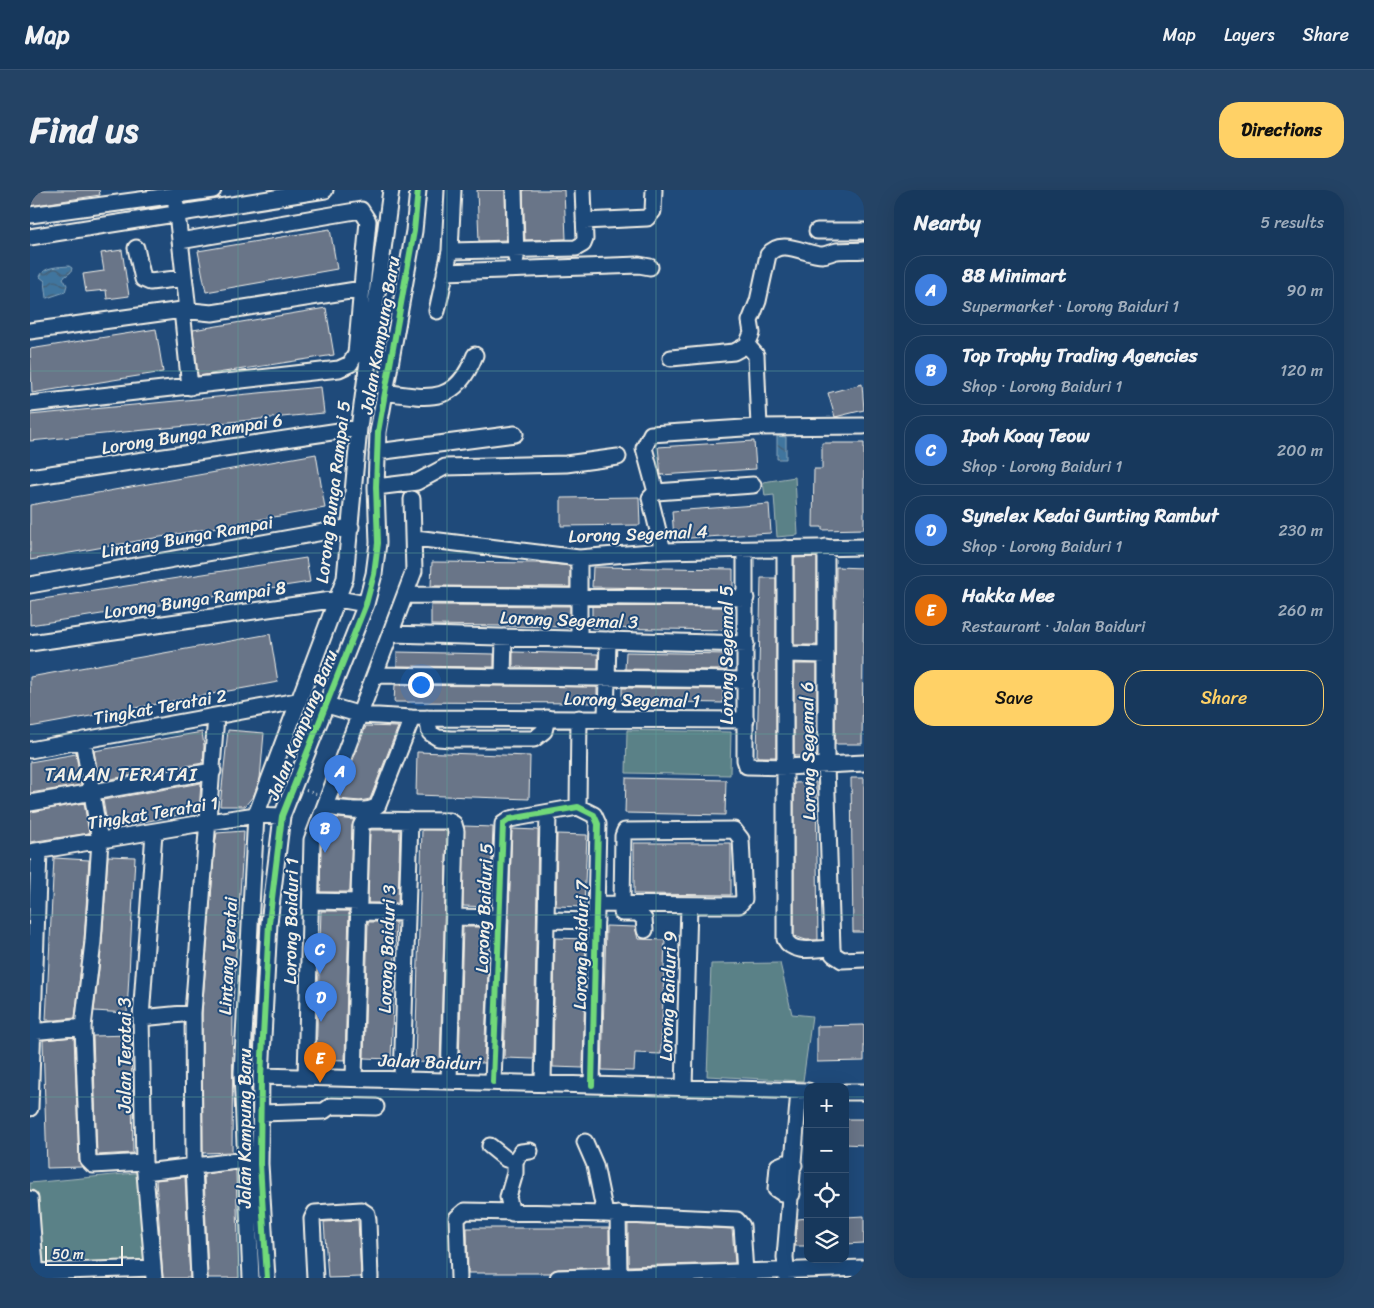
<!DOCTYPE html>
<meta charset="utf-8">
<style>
body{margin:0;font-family:Sriracha,sans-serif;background:#244365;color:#f1f3f6}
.controls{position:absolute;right:15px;bottom:15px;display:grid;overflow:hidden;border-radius:10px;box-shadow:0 5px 20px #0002}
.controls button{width:45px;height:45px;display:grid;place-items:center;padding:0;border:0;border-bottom:1px solid #365272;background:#17385c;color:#f1f3f6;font:25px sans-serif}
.scale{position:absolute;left:15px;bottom:12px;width:78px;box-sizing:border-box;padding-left:5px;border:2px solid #f4f1e8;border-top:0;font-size:14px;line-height:18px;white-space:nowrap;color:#f4f1e8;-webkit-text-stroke:4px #1f4a7a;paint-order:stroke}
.you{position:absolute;left:390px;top:494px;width:18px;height:18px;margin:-12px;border:4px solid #fff;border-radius:50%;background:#1a73e8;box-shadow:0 0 0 8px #1a73e833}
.badge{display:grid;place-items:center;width:32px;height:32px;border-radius:50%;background:#ffd166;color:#fff;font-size:16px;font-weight:700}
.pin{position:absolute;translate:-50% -41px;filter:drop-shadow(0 1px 2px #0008)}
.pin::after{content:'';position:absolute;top:26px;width:18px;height:15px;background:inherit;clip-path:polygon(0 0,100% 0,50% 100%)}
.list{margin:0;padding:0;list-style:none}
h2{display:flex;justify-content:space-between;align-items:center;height:65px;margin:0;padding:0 20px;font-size:21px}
h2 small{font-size:16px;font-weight:400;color:#9eacbb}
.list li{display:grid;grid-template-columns:32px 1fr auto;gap:15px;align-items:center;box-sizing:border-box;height:70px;margin:0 10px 10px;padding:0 10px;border:1px solid #365272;border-radius:20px}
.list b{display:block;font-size:19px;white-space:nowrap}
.list p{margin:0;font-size:16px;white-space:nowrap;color:#9eacbb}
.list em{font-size:16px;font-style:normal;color:#9eacbb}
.actions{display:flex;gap:10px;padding:15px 20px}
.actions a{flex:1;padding:11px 0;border:1px solid #ffd166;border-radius:20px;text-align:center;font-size:18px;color:#ffd166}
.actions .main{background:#ffd166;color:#111}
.icon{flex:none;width:28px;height:28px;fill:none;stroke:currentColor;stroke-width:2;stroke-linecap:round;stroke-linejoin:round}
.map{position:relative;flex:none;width:834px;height:1088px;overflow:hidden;border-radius:20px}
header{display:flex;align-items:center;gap:30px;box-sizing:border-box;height:70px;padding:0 25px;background:#17385c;border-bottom:1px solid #365272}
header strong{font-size:24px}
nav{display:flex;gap:28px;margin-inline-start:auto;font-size:18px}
.intro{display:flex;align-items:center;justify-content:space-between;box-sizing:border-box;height:120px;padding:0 30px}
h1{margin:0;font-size:35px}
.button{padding:12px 22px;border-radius:20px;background:#ffd166;color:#111;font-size:18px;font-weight:700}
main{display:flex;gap:30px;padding:0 30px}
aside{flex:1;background:#17385c;border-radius:20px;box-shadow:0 5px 20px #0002}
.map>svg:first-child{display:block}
.park{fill:#5a8187;stroke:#a7b9b8}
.water{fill:url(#water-waves);stroke:#89a7bc}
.building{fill:#697488;stroke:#f4f1e8}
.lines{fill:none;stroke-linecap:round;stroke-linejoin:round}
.minor-casing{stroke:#f4f1e8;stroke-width:19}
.path{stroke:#f4f1e8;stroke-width:2;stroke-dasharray:1 4;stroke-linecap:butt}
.minor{stroke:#1f4a7a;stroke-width:15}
.cycleway-casing{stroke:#1f4a7a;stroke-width:9}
.cycleway{stroke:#71d979;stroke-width:6}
.grid{fill:none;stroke:#5fa199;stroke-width:1;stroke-opacity:0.55}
.labels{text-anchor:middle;stroke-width:4;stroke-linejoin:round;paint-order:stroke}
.street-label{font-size:18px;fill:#f4f1e8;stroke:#1f4a7a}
.neighbourhood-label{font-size:19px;letter-spacing:1px;fill:#f4f1e8;stroke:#1f4a7a}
</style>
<header>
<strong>Map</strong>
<nav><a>Map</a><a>Layers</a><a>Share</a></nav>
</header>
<div class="intro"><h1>Find us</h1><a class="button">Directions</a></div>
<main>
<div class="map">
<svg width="834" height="1088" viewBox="0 0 834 1088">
<defs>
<pattern id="water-waves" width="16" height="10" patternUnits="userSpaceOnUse" patternTransform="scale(1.25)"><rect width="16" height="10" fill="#41759e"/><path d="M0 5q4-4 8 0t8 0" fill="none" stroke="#455e72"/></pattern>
</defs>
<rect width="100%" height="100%" fill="#1f4a7a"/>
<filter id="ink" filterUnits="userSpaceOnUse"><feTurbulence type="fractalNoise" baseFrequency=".02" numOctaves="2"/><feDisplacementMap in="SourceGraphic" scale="10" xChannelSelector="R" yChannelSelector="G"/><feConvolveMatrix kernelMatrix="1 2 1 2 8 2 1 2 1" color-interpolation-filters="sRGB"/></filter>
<g filter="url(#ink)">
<path class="park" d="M 765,287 L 768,345 L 747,347 L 744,305 L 735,306 L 733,292 Z
M 597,540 L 701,542 L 700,585 L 596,583 Z
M 750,773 L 762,824 L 782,826 L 773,891 L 677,886 L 681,774 Z
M 115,982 L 120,1078 L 5,1082 L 0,993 Z"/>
<path class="water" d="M 39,76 L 42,78 L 41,82 L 33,88 L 37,95 L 35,102 L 17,108 L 15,91 L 10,87 C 13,76 29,77 39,76 Z
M 747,246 L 756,247 L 756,269 L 747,269 Z"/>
<path class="building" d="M 0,0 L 69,0 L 70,5 L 0,16 Z
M 447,0 L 475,0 L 476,50 L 449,51 Z
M 493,0 L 534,0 L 536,49 L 495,50 Z
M 300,39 L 307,79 L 176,102 L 168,61 Z
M 92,60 L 99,106 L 77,109 L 76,100 L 56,102 L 53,84 L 74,81 L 71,63 Z
M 296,118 L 304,165 L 168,186 L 163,140 Z
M 126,139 L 133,182 L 2,203 L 0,159 Z
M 832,194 L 834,220 L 805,227 L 798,203 Z
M 291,197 L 294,223 L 0,251 L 0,225 Z
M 724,251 L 726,279 L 631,285 L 628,257 Z
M 792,253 L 834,253 L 834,339 L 792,340 L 792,337 L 783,337 L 784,279 L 792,279 Z
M 286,264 L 295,318 L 0,370 L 0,315 Z
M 609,307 L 610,335 L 531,336 L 531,308 Z
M 739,314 L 741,343 L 644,349 L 642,321 Z
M 787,367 L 787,455 L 764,455 L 764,368 Z
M 276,368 L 280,392 L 0,435 L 0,411 Z
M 402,372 L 512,373 L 540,376 L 540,397 L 401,396 Z
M 563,377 L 703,379 L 703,399 L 562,397 Z
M 806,377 L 834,378 L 832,554 L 805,554 Z
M 731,388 L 746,388 L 746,567 L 727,567 Z
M 401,415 L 540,416 L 540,437 L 401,435 Z
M 562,416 L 703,417 L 703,440 L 562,438 Z
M 240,444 L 248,492 L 0,537 L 0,487 Z
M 367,462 L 464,464 L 464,477 L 367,476 Z
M 483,462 L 568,464 L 568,479 L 483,477 Z
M 596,462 L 697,464 L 697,480 L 595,479 Z
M 764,474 L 787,474 L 787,566 L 764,566 Z
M 365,495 L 567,497 L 567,513 L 364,512 Z
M 592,498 L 693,499 L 693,513 L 592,511 Z
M 336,536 L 368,537 L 340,609 L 330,611 L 308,609 Z
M 198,540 L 234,543 L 230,589 L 224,605 L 215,616 L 190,616 Z
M 172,542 L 174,556 L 173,573 L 69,591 L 64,561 Z
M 387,562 L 500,566 L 499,609 L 386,605 Z
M 46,564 L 51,595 L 0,603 L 0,572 Z
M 596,588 L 696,590 L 695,625 L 595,623 Z
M 821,588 L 834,588 L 834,742 L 823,742 Z
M 786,592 L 788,750 L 776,750 L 764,746 L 764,593 Z
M 171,593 L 169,621 L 78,639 L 73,610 Z
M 54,613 L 59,643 L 0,652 L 0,622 Z
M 302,627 L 324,630 L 322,636 L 320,702 L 290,702 L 291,658 Z
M 434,636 L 463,637 L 460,717 L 433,716 Z
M 482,639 L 508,640 L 504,869 L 474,868 Z
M 340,640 L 370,640 L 368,713 L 338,713 Z
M 392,640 L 416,640 L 417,642 L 410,873 L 385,872 Z
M 214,641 L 203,813 L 202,962 L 173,963 L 172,823 L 185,654 L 187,643 Z
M 527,644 L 557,645 L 554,717 L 526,716 Z
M 604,653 L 701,653 L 701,705 L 604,704 Z
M 78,666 L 105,667 L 97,823 L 64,821 L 72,753 Z
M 24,668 L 59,670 L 54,751 L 45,828 L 26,830 L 16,830 Z
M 291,721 L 319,721 L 315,870 L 286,869 Z
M 338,732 L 366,732 L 361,869 L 334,868 Z
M 576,736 L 605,737 L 608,749 L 635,750 L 631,864 L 605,863 L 604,881 L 572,880 Z
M 433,737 L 460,737 L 454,873 L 429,872 Z
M 525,748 L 556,749 L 553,878 L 523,877 Z
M 834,835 L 834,871 L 787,872 L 787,836 Z
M 101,845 L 103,963 L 67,965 L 63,846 Z
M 44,847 L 49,970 L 52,977 L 17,978 L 13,850 Z
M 815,929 L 834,929 L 834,955 L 815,954 Z
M 206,980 L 209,1088 L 178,1088 L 174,984 Z
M 155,987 L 160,1088 L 133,1088 L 126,990 Z
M 834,1026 L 834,1053 L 815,1054 L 815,1027 Z
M 778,1028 L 778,1056 L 765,1056 L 768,1029 Z
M 328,1030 L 331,1087 L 298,1088 L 294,1032 Z
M 598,1034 L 702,1039 L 705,1073 L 598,1076 Z
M 437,1038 L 579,1038 L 579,1077 L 528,1079 L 520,1083 L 438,1083 Z"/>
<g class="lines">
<defs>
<path id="minor" d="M 484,0 L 486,68
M 146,15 L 158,120
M 0,25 L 183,0
M 554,31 L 617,28 L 623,21 L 624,0
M 787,41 L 834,41
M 0,47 L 295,0
M 106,58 L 113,89 L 120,92 L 154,88
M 420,61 L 546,58 L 553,54 L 555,49 L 553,0
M 415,82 L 609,75 L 620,77
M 152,120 L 160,197
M 407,121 L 420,61 L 423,0
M 0,141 L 152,120 L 182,123 L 332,99
M 641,168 L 704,162 L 717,155
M 355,202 C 401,209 426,214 445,165
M 0,214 L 309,179 L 320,174 L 326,164 L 338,31 L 331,20 L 150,51
M 729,237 L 726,165 L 717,155 L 722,143 L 720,131 L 728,111 L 738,65 C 751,47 776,65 792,65 C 797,65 801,62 807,61 C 815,60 825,61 834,60
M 347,262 L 485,244
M 0,287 L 329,238
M 346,297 L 387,292 L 415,277 L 536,274 L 588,267
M 626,302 L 614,258 L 621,244 L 729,237 L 834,236
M 626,302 L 723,295
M 626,302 L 620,308 L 633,361
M 385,348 L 549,368 L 633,361 L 834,357
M 796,357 L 796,575 L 802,758 L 803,764 L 812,770 L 834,769
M 755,358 L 755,749 C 763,765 787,758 802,758
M 715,360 L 715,570 L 717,576 L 756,577 L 834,573
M 549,368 L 549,449
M 0,395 L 321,337
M 375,405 L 716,408
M 361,444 L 716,454
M 0,453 L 308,409 L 336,414
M 757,464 L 796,465
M 346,485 L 716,490
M 473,486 L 474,447
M 297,515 L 331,525 L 382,528 L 716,530
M 397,528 L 400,543 L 408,548 L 421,549 L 504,549 L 514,541 L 517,528
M 576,528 L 578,450
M 53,550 L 70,651 L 63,752 L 53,837 L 58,970 L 63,975 L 114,972
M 0,560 L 267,511
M 0,613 L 183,581
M 295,617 C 309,618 338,625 348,615 L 382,528
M 548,617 L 549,528
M 124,642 L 111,828 L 114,972 L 124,1088
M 0,662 L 179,632 L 226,625 L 252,626
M 281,711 L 329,712
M 567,714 L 697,715 L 709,715 L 714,709 L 711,649 L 704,640 L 595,641 L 593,646 L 592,714
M 328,722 L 377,723
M 592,723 L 608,723 L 614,729 L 615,740
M 424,727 L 468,728
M 517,730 L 566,731
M 111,828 L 163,823
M 1,842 L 53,837
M 231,886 L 778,901
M 276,887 L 282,650 L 384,381 L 382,309
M 324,888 L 331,636 L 333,632 L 342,630 L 419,631 L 424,634 L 426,641 L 419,891
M 372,890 L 380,630
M 463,892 L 473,634 L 480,629 L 548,617 L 564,625 L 568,634 L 562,895
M 513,894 L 518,623
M 654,898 L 659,715
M 815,902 L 834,902
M 0,918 L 9,661
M 231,923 L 294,921 L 301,916 L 346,917
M 555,952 L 565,975 L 575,1024
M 460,956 L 476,969 L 485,971
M 115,982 L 215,970
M 762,1004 L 752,1003 L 746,999 L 748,976 L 755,973 L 764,975
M 0,1009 L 6,1088
M 482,1023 L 478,1007 L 485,983 L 485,971 L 491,962 L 500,961
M 588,1024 L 589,1086
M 5,1082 L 123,1078
M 169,1088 L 164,976 L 163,823 L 186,526
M 221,1088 L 212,883 L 226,625 L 315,388 L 329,238 L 361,0
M 237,1088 L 230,974 L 231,886 L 239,733 L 252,626 L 336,414 L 344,384 L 348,353 L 346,297 L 348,242 L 384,41 L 388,0
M 285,1088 L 282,1029 L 285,1023 L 331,1020 L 337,1024 L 338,1030 L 340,1088
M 429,1088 L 427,1028 L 435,1021 L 575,1024 L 707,1030 L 712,1036 L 715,1083
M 528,1088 L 834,1078
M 757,1088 L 755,1067 L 769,901"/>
</defs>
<use href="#minor" class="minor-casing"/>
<path class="path" d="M 276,600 L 286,604"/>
<use href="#minor" class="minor"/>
<defs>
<path id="cycleway" d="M 463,892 L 473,634 L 480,629 L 548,617 L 564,625 L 568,634 L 562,895
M 237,1088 L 230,974 L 231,886 L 239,733 L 252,626 L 336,414 L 344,384 L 348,353 L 346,297 L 348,242 L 384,41 L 388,0"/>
</defs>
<use href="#cycleway" class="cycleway-casing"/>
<use href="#cycleway" class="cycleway"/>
</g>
</g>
<path class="grid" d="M 208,0 L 208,1088M 417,0 L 417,1088M 626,0 L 626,1088M 0,181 L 834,181M 0,363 L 834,363M 0,544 L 834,544M 0,725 L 834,725M 0,907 L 778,907M 815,907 L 834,907"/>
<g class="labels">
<g class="street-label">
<text transform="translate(350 145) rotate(-80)" y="6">Jalan Kampung Baru</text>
<text transform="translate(162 244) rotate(-9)" y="6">Lorong Bunga Rampai 6</text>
<text transform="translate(303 302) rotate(-83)" y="6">Lorong Bunga Rampai 5</text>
<text transform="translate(608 344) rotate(-2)" y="6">Lorong Segemal 4</text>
<text transform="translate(157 347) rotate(-10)" y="6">Lintang Bunga Rampai</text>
<text transform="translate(165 410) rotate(-8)" y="6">Lorong Bunga Rampai 8</text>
<text transform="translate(539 430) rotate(2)" y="6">Lorong Segemal 3</text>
<text transform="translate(697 465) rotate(-90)" y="6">Lorong Segemal 5</text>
<text transform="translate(602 510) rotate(1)" y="6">Lorong Segemal 1</text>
<text transform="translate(130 517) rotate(-10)" y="6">Tingkat Teratai 2</text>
<text transform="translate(272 535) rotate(-68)" y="6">Jalan Kampung Baru</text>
<text transform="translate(778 561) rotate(-91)" y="6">Lorong Segemal 6</text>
<text transform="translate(123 623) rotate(-9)" y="6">Tingkat Teratai 1</text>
<text transform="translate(454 718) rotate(-88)" y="6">Lorong Baiduri 5</text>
<text transform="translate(261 731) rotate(-89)" y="6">Lorong Baiduri 1</text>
<text transform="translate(551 755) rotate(-89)" y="6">Lorong Baiduri 7</text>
<text transform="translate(357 759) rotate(-88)" y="6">Lorong Baiduri 3</text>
<text transform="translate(198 766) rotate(-87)" y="6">Lintang Teratai</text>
<text transform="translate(638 806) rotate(-88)" y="6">Lorong Baiduri 9</text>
<text transform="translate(95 865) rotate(-90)" y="6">Jalan Teratai 3</text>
<text transform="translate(400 872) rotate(2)" y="6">Jalan Baiduri</text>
<text transform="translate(215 938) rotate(-90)" y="6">Jalan Kampung Baru</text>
</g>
<g class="neighbourhood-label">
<text x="91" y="591">TAMAN TERATAI</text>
</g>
</g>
</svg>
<div class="controls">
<button>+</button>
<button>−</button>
<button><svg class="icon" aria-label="locate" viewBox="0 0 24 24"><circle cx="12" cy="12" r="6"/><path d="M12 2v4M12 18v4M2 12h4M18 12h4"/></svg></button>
<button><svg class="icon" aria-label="layers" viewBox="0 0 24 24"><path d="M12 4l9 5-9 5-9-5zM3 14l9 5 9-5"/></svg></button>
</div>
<div class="scale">50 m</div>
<div class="you"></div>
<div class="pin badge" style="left:310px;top:606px;background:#3f7fe0">A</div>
<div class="pin badge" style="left:295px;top:663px;background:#3f7fe0">B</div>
<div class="pin badge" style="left:290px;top:784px;background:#3f7fe0">C</div>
<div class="pin badge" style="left:291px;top:832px;background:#3f7fe0">D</div>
<div class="pin badge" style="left:290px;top:893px;background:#e8710a">E</div>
</div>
<aside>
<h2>Nearby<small>5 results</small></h2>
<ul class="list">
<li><span class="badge" style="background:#3f7fe0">A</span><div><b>88 Minimart</b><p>Supermarket · Lorong Baiduri 1</p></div><em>90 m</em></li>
<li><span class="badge" style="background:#3f7fe0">B</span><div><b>Top Trophy Trading Agencies</b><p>Shop · Lorong Baiduri 1</p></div><em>120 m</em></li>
<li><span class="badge" style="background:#3f7fe0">C</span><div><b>Ipoh Koay Teow</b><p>Shop · Lorong Baiduri 1</p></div><em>200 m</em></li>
<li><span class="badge" style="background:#3f7fe0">D</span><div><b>Synelex Kedai Gunting Rambut</b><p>Shop · Lorong Baiduri 1</p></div><em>230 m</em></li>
<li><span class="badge" style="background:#e8710a">E</span><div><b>Hakka Mee</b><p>Restaurant · Jalan Baiduri</p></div><em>260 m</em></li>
</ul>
<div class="actions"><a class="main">Save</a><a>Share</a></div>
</aside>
</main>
